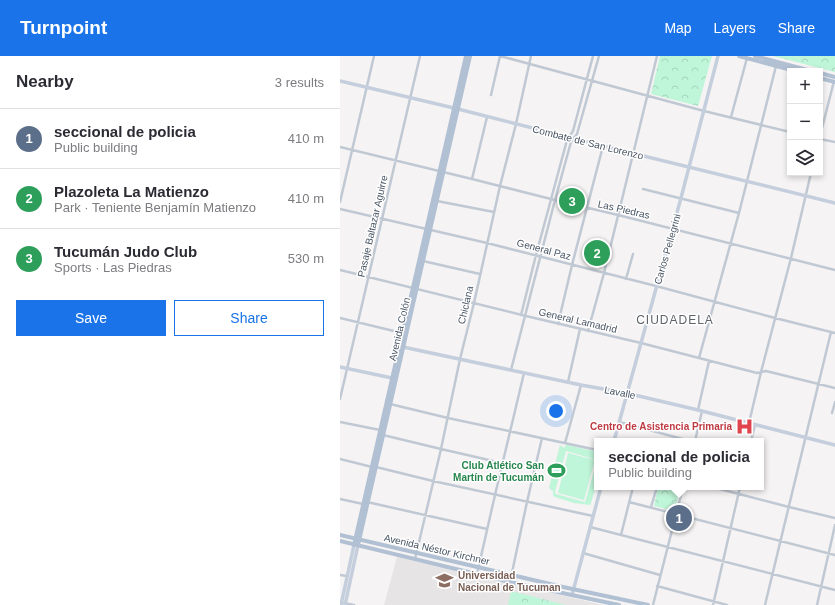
<!DOCTYPE html>
<meta charset="utf-8">
<style>
body{margin:0;font-family:Helvetica,sans-serif;background:#f7f7f7;color:#2b2b33}
.controls{position:absolute;right:12px;top:12px;display:grid;overflow:hidden;border-radius:0px;box-shadow:0 2px 6px #0003}
.controls button{width:36px;height:36px;display:grid;place-items:center;padding:0;border:0;border-bottom:1px solid #e1e1e2;background:#fff;color:#2b2b33;font:20px sans-serif}
.you{position:absolute;left:216px;top:355px;width:14px;height:14px;margin:-10px;border:3px solid #fff;border-radius:50%;background:#1a73e8;box-shadow:0 0 0 6px #1a73e833}
.badge{display:grid;place-items:center;width:26px;height:26px;border-radius:50%;background:#1a73e8;color:#fff;font-size:13px;font-weight:700}
.pin{position:absolute;translate:-50% -50%;border:2px solid #fff;box-shadow:0 1px 4px #0006}
.popup{position:absolute;left:254px;top:382px;width:170px;height:52px;box-sizing:border-box;display:grid;place-content:center;border-radius:0px;background:#fff;filter:drop-shadow(0 1px 3px #0005);font-size:13px;white-space:nowrap;color:#7c7c81}
.popup b{font-size:15px;color:#2b2b33}
.popup::after{content:'';position:absolute;left:50%;top:100%;margin-left:-8px;border:8px solid transparent;border-top-color:#fff}
.list{margin:0;padding:0;list-style:none}
h2{display:flex;justify-content:space-between;align-items:center;height:52px;margin:0;padding:0 16px;font-size:17px}
h2 small{font-size:13px;font-weight:400;color:#7c7c81}
.list li{display:grid;grid-template-columns:26px 1fr auto;gap:12px;align-items:center;box-sizing:border-box;height:60px;padding:0 16px;border-top:1px solid #e1e1e2}
.list b{display:block;font-size:15px;white-space:nowrap}
.list p{margin:0;font-size:13px;white-space:nowrap;color:#7c7c81}
.list em{font-size:13px;font-style:normal;color:#7c7c81}
.actions{display:flex;gap:8px;padding:12px 16px}
.actions a{flex:1;padding:9px 0;border:1px solid #1a73e8;border-radius:0px;text-align:center;font-size:14px;color:#1a73e8}
.actions .main{background:#1a73e8;color:#fff}
.icon{flex:none;width:22px;height:22px;fill:none;stroke:currentColor;stroke-width:2;stroke-linecap:round;stroke-linejoin:round}
.map{position:relative;flex:none;width:495px;height:549px;overflow:hidden}
header{display:flex;align-items:center;gap:24px;box-sizing:border-box;height:56px;padding:0 20px;background:#1a73e8;color:#fff}
header strong{font-size:19px}
nav{display:flex;gap:22px;margin-inline-start:auto;font-size:14px}
main{display:flex}
aside{flex:1;background:#fff}
.map>svg:first-child{display:block}
.education{fill:#e6e4e5}
.grass{fill:#bff5d8;fill-rule:evenodd}
.park{fill:url(#park-crowns)}
.lines{fill:none;stroke-linecap:round;stroke-linejoin:round}
.street{stroke:#c0c9d3;stroke-width:2.5}
.secondary{stroke:#c4cedd;stroke-width:3.5}
.primary{stroke:#b1c0d3;stroke-width:4}
.labels{text-anchor:middle;stroke-width:3;stroke-linejoin:round;paint-order:stroke}
.street-label{font-size:10px;fill:#485463;stroke:#fff}
.health-label{font-size:10px;font-weight:bold;fill:#be3a42;stroke:#fff;text-anchor:end}
.leisure-label{font-size:10px;font-weight:bold;fill:#27864d;stroke:#fff;text-anchor:end}
.education-label{font-size:10px;font-weight:bold;fill:#785e54;stroke:#fff;text-anchor:start}
.quarter-label{font-size:12px;letter-spacing:1px;fill:#5e6269;stroke:#fff}
</style>
<header>
<strong>Turnpoint</strong>
<nav><a>Map</a><a>Layers</a><a>Share</a></nav>
</header>
<main>
<aside>
<h2>Nearby<small>3 results</small></h2>
<ul class="list">
<li><span class="badge" style="background:#5c6f8a">1</span><div><b>seccional de policia</b><p>Public building</p></div><em>410 m</em></li>
<li><span class="badge" style="background:#2e9e5b">2</span><div><b>Plazoleta La Matienzo</b><p>Park · Teniente Benjamín Matienzo</p></div><em>410 m</em></li>
<li><span class="badge" style="background:#2e9e5b">3</span><div><b>Tucumán Judo Club</b><p>Sports · Las Piedras</p></div><em>530 m</em></li>
</ul>
<div class="actions"><a class="main">Save</a><a>Share</a></div>
</aside>
<div class="map">
<svg width="495" height="549" viewBox="0 0 495 549">
<defs>
<pattern id="park-crowns" width="20" height="18" patternUnits="userSpaceOnUse"><rect width="20" height="18" fill="#bff5d8"/><path d="M2 6a3 3 0 1 1 6 0M12 15a3 3 0 1 1 6 0" fill="none" stroke="#a6d4bc"/></pattern>
</defs>
<rect width="100%" height="100%" fill="#f5f3f3"/>
<path class="education" d="M 57,501 L 88,508 L 263,549 L 44,549 Z"/>
<path class="grass" d="M 220,389 L 224,392 L 226,389 L 228,389 L 257,396 L 257,426 L 251,447 L 250,449 L 234,447 L 215,441 L 213,440 L 213,435 L 209,432 ZM 226,395 L 257,404 L 245,446 L 216,438 L 215,436 Z
M 228,397 L 255,404 L 244,444 L 218,437 Z"/>
<path class="park" d="M 320,0 L 372,0 L 358,50 L 311,38 Z
M 433,0 L 495,0 L 495,16 Z
M 318,431 L 341,431 L 334,455 L 314,450 Z
M 171,535 L 226,549 L 168,549 Z"/>
<g class="lines">
<path class="street" d="M 160,0 L 364,55 L 450,76
M 151,39 L 160,0
M 391,61 L 407,2
M 480,80 L 494,25
M 480,83 L 495,86
M 0,91 L 132,123 L 215,144 L 278,159 L 495,214
M 132,123 L 147,61
M 303,133 L 399,157
M 97,145 L 154,156
M 0,146 L 34,0
M 0,153 L 147,187 L 316,230 L 435,262 L 495,277
M 83,205 L 140,218
M 0,214 L 186,260 L 301,287 L 417,317 L 426,315 L 495,332
M 286,223 L 293,198
M 181,259 L 196,199 L 227,84 L 233,75 L 253,0
M 0,262 L 62,277
M 218,268 L 232,209 L 263,90
M 248,275 L 264,217 L 317,0
M 359,302 L 399,157 L 436,10
M 171,314 L 215,144 L 231,86 L 237,78 L 259,0
M 228,326 L 240,273
M 0,343 L 80,0
M 50,348 L 108,362 L 257,394
M 358,354 L 369,305
M 492,357 L 495,346
M 0,366 L 40,374
M 279,366 L 350,385
M 409,367 L 421,316 L 451,202 L 471,117
M 43,379 L 101,393 L 162,407
M 355,385 L 362,355
M 411,385 L 415,369
M 225,387 L 241,329
M 0,403 L 32,411
M 36,411 L 93,425 L 253,460
M 372,431 L 449,451 L 495,462
M 0,443 L 23,448
M 27,446 L 147,473
M 289,446 L 495,499
M 311,451 L 317,431
M 250,471 L 495,534
M 281,479 L 293,431
M 243,497 L 320,519
M 75,503 L 101,393 L 120,303 L 134,247 L 160,130 L 176,68 L 191,0
M 137,518 L 155,439 L 184,317
M 0,519 L 7,520
M 170,526 L 187,446 L 202,382
M 317,530 L 387,549
M 4,547 L 14,549
M 313,549 L 343,431
M 373,549 L 400,431
M 425,549 L 491,276
M 477,549 L 495,469"/>
<path class="secondary" d="M 0,25 L 118,53 L 263,90 L 495,147
M 63,291 L 241,329 L 286,337 L 358,354 L 495,389
M 0,311 L 52,322
M 274,385 L 341,142 L 378,0
M 232,539 L 261,431
M 1,549 L 14,489
M 5,549 L 18,489"/>
<path class="primary" d="M 399,0 L 455,15
M 415,0 L 471,15
M 480,17 L 495,21
M 480,22 L 495,26
M 0,479 L 223,531 L 308,549
M 0,485 L 170,526 L 279,549
M 14,489 L 126,0
M 18,489 L 90,174 L 130,0"/>
</g>
<defs>
<symbol id="hospital-bare" viewBox="-9 -9 18 18"><path d="M-5-5h3v3.5h4V-5h3V5h-3V1.5h-4V5h-3Z" fill="#e0444e" stroke="#fff" stroke-width="2.5" paint-order="stroke"/></symbol>
<symbol id="stadium-bare" viewBox="-9 -9 18 18"><path d="M0-5a6.5 5 0 1 0 0 10a6.5 5 0 1 0 0-10ZM-3.5-1.8h7v3.6h-7Z" fill="#2e9e5b" stroke="#fff" stroke-width="2.5" paint-order="stroke"/></symbol>
<symbol id="university-bare" viewBox="-9 -9 18 18"><path d="M0-5L7-2L0 1L-7-2ZM-4 1L0 2.5L4 1V4Q0 6-4 4Z" fill="#8d6e63" stroke="#fff" stroke-width="2.5" paint-order="stroke"/></symbol>
</defs>
<g fill-rule="evenodd">
<use href="#hospital-bare" x="392" y="358" width="25" height="25"/>
<use href="#stadium-bare" x="204" y="402" width="25" height="25"/>
<use href="#university-bare" x="92" y="512" width="25" height="25"/>
</g>
<g class="labels">
<g class="street-label">
<text transform="translate(248 86) rotate(14)" y="4">Combate de San Lorenzo</text>
<text transform="translate(284 153) rotate(13)" y="4">Las Piedras</text>
<text transform="translate(32 170) rotate(-77)" y="4">Pasaje Baltazar Aguirre</text>
<text transform="translate(204 193) rotate(15)" y="4">General Paz</text>
<text transform="translate(327 193) rotate(-74)" y="4">Carlos Pellegrini</text>
<text transform="translate(125 249) rotate(-77)" y="4">Chiclana</text>
<text transform="translate(238 264) rotate(13)" y="4">General Lamadrid</text>
<text transform="translate(59 273) rotate(-77)" y="4">Avenida Colón</text>
<text transform="translate(280 336) rotate(11)" y="4">Lavalle</text>
<text transform="translate(97 493) rotate(13)" y="4">Avenida Néstor Kirchner</text>
</g>
<g class="health-label">
<text x="392" y="374">Centro de Asistencia Primaria</text>
</g>
<g class="leisure-label">
<text x="204" y="413">Club Atlético San<tspan x="204" dy="12">Martín de Tucumán</tspan></text>
</g>
<g class="education-label">
<text x="118" y="523">Universidad<tspan x="118" dy="12">Nacional de Tucuman</tspan></text>
</g>
<g class="quarter-label">
<text x="335" y="268">CIUDADELA</text>
</g>
</g>
</svg>
<div class="controls">
<button>+</button>
<button>−</button>
<button><svg class="icon" aria-label="layers" viewBox="0 0 24 24"><path d="M12 4l9 5-9 5-9-5zM3 14l9 5 9-5"/></svg></button>
</div>
<div class="you"></div>
<div class="pin badge" style="left:339px;top:462px;background:#5c6f8a">1</div>
<div class="popup"><b>seccional de policia</b>Public building</div>
<div class="pin badge" style="left:257px;top:197px;background:#2e9e5b">2</div>
<div class="pin badge" style="left:232px;top:145px;background:#2e9e5b">3</div>
</div>
</main>
